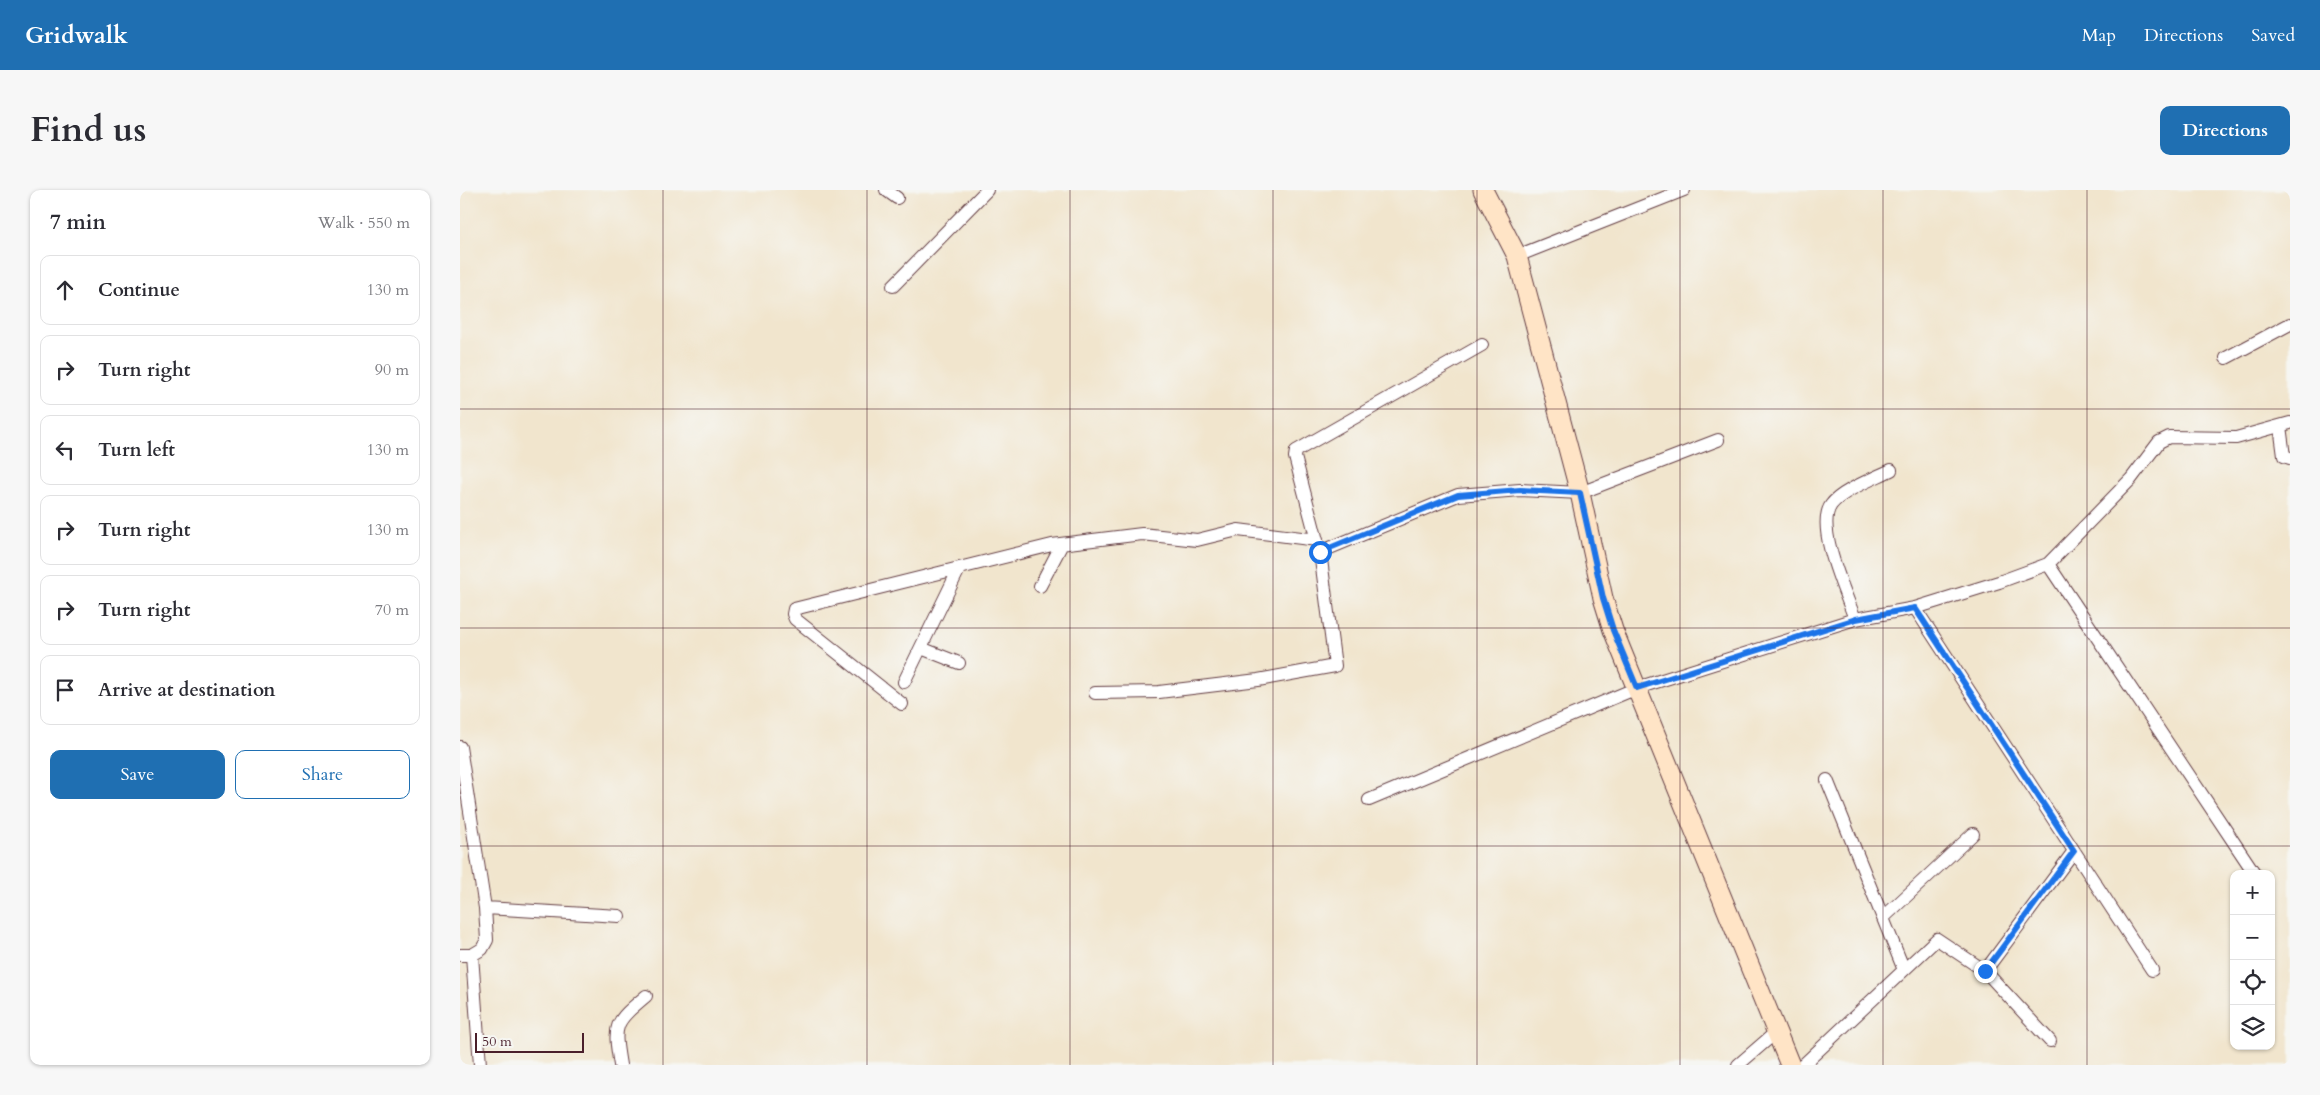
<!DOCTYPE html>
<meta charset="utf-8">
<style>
body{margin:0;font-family:Cardo,serif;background:#f7f7f7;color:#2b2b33}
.controls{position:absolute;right:15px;bottom:15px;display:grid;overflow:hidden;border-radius:10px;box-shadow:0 1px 4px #0004}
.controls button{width:45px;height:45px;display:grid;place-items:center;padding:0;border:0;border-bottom:1px solid #e1e1e2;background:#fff;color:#2b2b33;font:25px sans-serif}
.scale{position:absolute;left:15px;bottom:12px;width:109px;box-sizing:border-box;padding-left:5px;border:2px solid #4a1f2b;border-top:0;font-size:14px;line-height:18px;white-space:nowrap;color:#4a1f2b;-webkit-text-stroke:4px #f6f6f2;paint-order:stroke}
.stop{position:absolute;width:15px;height:15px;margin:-11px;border:4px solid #1a73e8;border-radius:50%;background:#fff}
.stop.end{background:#1a73e8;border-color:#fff;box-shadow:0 1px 5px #0008}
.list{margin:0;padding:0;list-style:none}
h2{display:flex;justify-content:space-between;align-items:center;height:65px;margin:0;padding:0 20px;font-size:21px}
h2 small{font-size:16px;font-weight:400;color:#7c7c81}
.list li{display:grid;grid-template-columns:32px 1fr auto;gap:15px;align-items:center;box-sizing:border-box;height:70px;margin:0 10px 10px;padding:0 10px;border:1px solid #e1e1e2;border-radius:10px}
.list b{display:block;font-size:19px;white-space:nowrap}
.list em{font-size:16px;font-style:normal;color:#7c7c81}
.actions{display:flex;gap:10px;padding:15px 20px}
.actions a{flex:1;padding:11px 0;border:1px solid #1f6fb2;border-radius:10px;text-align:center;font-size:18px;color:#1f6fb2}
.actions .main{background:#1f6fb2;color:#fff}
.icon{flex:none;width:28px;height:28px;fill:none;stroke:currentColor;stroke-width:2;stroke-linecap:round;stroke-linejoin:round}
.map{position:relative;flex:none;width:1830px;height:875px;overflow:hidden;border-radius:10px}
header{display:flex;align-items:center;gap:30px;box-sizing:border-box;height:70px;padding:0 25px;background:#1f6fb2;color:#fff}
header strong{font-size:24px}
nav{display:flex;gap:28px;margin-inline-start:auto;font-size:18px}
.intro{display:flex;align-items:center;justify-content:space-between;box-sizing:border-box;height:120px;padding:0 30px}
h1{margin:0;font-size:35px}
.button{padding:12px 22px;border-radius:10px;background:#1f6fb2;color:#fff;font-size:18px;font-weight:700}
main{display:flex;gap:30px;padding:0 30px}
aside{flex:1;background:#fff;border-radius:10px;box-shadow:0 1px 4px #0004}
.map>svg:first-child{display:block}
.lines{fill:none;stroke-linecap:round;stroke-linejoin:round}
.street-casing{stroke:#633d43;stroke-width:14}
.secondary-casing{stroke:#633d43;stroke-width:21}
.street{stroke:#fff;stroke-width:12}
.secondary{stroke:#ffe4c6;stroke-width:19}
.route{stroke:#1a73e8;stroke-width:6}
.grid{fill:none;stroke:#4a1f2b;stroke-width:1;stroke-opacity:0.55}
</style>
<header>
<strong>Gridwalk</strong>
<nav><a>Map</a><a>Directions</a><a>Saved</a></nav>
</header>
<div class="intro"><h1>Find us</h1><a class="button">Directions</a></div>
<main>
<aside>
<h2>7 min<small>Walk · 550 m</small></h2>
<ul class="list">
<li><svg class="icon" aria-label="ahead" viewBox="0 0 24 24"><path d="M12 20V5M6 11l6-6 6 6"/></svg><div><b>Continue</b></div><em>130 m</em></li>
<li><svg class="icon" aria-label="right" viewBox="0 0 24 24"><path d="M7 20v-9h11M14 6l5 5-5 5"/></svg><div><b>Turn right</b></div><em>90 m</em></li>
<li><svg class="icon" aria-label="left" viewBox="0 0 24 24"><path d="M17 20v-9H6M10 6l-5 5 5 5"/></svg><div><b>Turn left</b></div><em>130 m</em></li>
<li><svg class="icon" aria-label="right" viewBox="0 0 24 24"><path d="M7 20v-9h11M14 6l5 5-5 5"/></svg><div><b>Turn right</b></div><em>130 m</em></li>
<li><svg class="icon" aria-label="right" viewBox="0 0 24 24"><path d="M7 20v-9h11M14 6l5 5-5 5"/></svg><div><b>Turn right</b></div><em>70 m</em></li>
<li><svg class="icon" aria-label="arrive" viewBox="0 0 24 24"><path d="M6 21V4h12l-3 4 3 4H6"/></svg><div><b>Arrive at destination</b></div></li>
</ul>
<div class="actions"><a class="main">Save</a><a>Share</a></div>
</aside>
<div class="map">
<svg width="1830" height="875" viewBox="0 0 1830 875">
<rect width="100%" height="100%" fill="#f6f6f2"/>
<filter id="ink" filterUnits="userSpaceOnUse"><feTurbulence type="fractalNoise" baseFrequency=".02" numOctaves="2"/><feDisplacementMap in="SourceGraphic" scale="10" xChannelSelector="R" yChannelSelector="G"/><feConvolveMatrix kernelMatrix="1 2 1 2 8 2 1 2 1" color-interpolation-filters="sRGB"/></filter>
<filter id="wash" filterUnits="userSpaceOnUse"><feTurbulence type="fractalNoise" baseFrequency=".0096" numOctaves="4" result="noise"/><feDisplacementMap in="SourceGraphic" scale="20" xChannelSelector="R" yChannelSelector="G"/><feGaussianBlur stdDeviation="1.12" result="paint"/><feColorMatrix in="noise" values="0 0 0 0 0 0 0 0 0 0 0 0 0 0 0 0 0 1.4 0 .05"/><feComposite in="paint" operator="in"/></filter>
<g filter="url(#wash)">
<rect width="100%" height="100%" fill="#f1e5cd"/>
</g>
<g filter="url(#ink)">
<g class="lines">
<defs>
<path id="street" d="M 426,0 L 437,8
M 1057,66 L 1224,0
M 433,96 L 527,0
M 1766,168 L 1830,134
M 1820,236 L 1824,266 L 1830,268
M 860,362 L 998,305 L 1060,300 L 1120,303 L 1258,250
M 1588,374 L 1795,684
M 580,396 L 602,354
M 1455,418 L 1692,780
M 1395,429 C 1386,404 1355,337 1371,315 C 1381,301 1415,288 1431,280
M 461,458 L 499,473
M 444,492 L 499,379
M 635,503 L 699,502 L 798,490 L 875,476 L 860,362 L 835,267 L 836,261 L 1022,155
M 442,514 L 335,429 L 333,424 L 334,419 L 592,355 L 682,344 L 737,350 L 778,340 L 857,350
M 0,557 L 25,718 L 27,750 L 22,759 L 12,765 L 0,765
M 1367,590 L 1444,780
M 909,610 L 1177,498 L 1395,429 L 1455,418 L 1539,392 L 1588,374 L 1671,289 L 1699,252 L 1709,247 L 1776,248 L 1830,233
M 25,718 L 159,726
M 1423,728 L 1513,644
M 12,765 L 20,875
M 1525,781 L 1614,661
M 160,875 C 153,834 154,833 186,806
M 1278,875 L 1315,843
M 1343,875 L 1477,749 L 1525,781 L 1590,851"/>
<path id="secondary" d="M 1023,0 L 1057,66 L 1120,303 L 1143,408 L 1153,440 L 1330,875"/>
</defs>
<use href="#street" class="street-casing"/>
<use href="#secondary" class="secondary-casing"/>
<use href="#street" class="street"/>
<use href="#secondary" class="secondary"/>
</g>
</g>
<g class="lines" filter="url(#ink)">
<path class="route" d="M 860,362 L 998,305 L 1060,300 L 1120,303 L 1143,408 L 1153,440 L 1177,498 L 1396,429 L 1455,418 L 1614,661 L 1525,781"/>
</g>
<path class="grid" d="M 203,0 L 203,875M 407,0 L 407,875M 610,0 L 610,875M 813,0 L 813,875M 1017,0 L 1017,875M 1220,0 L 1220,875M 1423,0 L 1423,875M 1627,0 L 1627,875M 0,219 L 1830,219M 0,438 L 1830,438M 0,656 L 1830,656"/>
</svg>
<div class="controls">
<button>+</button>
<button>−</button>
<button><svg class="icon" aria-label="locate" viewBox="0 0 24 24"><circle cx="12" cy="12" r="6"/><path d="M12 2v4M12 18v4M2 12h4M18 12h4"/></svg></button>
<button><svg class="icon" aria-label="layers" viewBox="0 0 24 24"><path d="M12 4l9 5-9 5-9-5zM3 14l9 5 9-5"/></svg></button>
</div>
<div class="scale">50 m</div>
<div class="stop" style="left:860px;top:362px"></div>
<div class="stop end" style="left:1525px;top:781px"></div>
</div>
</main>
